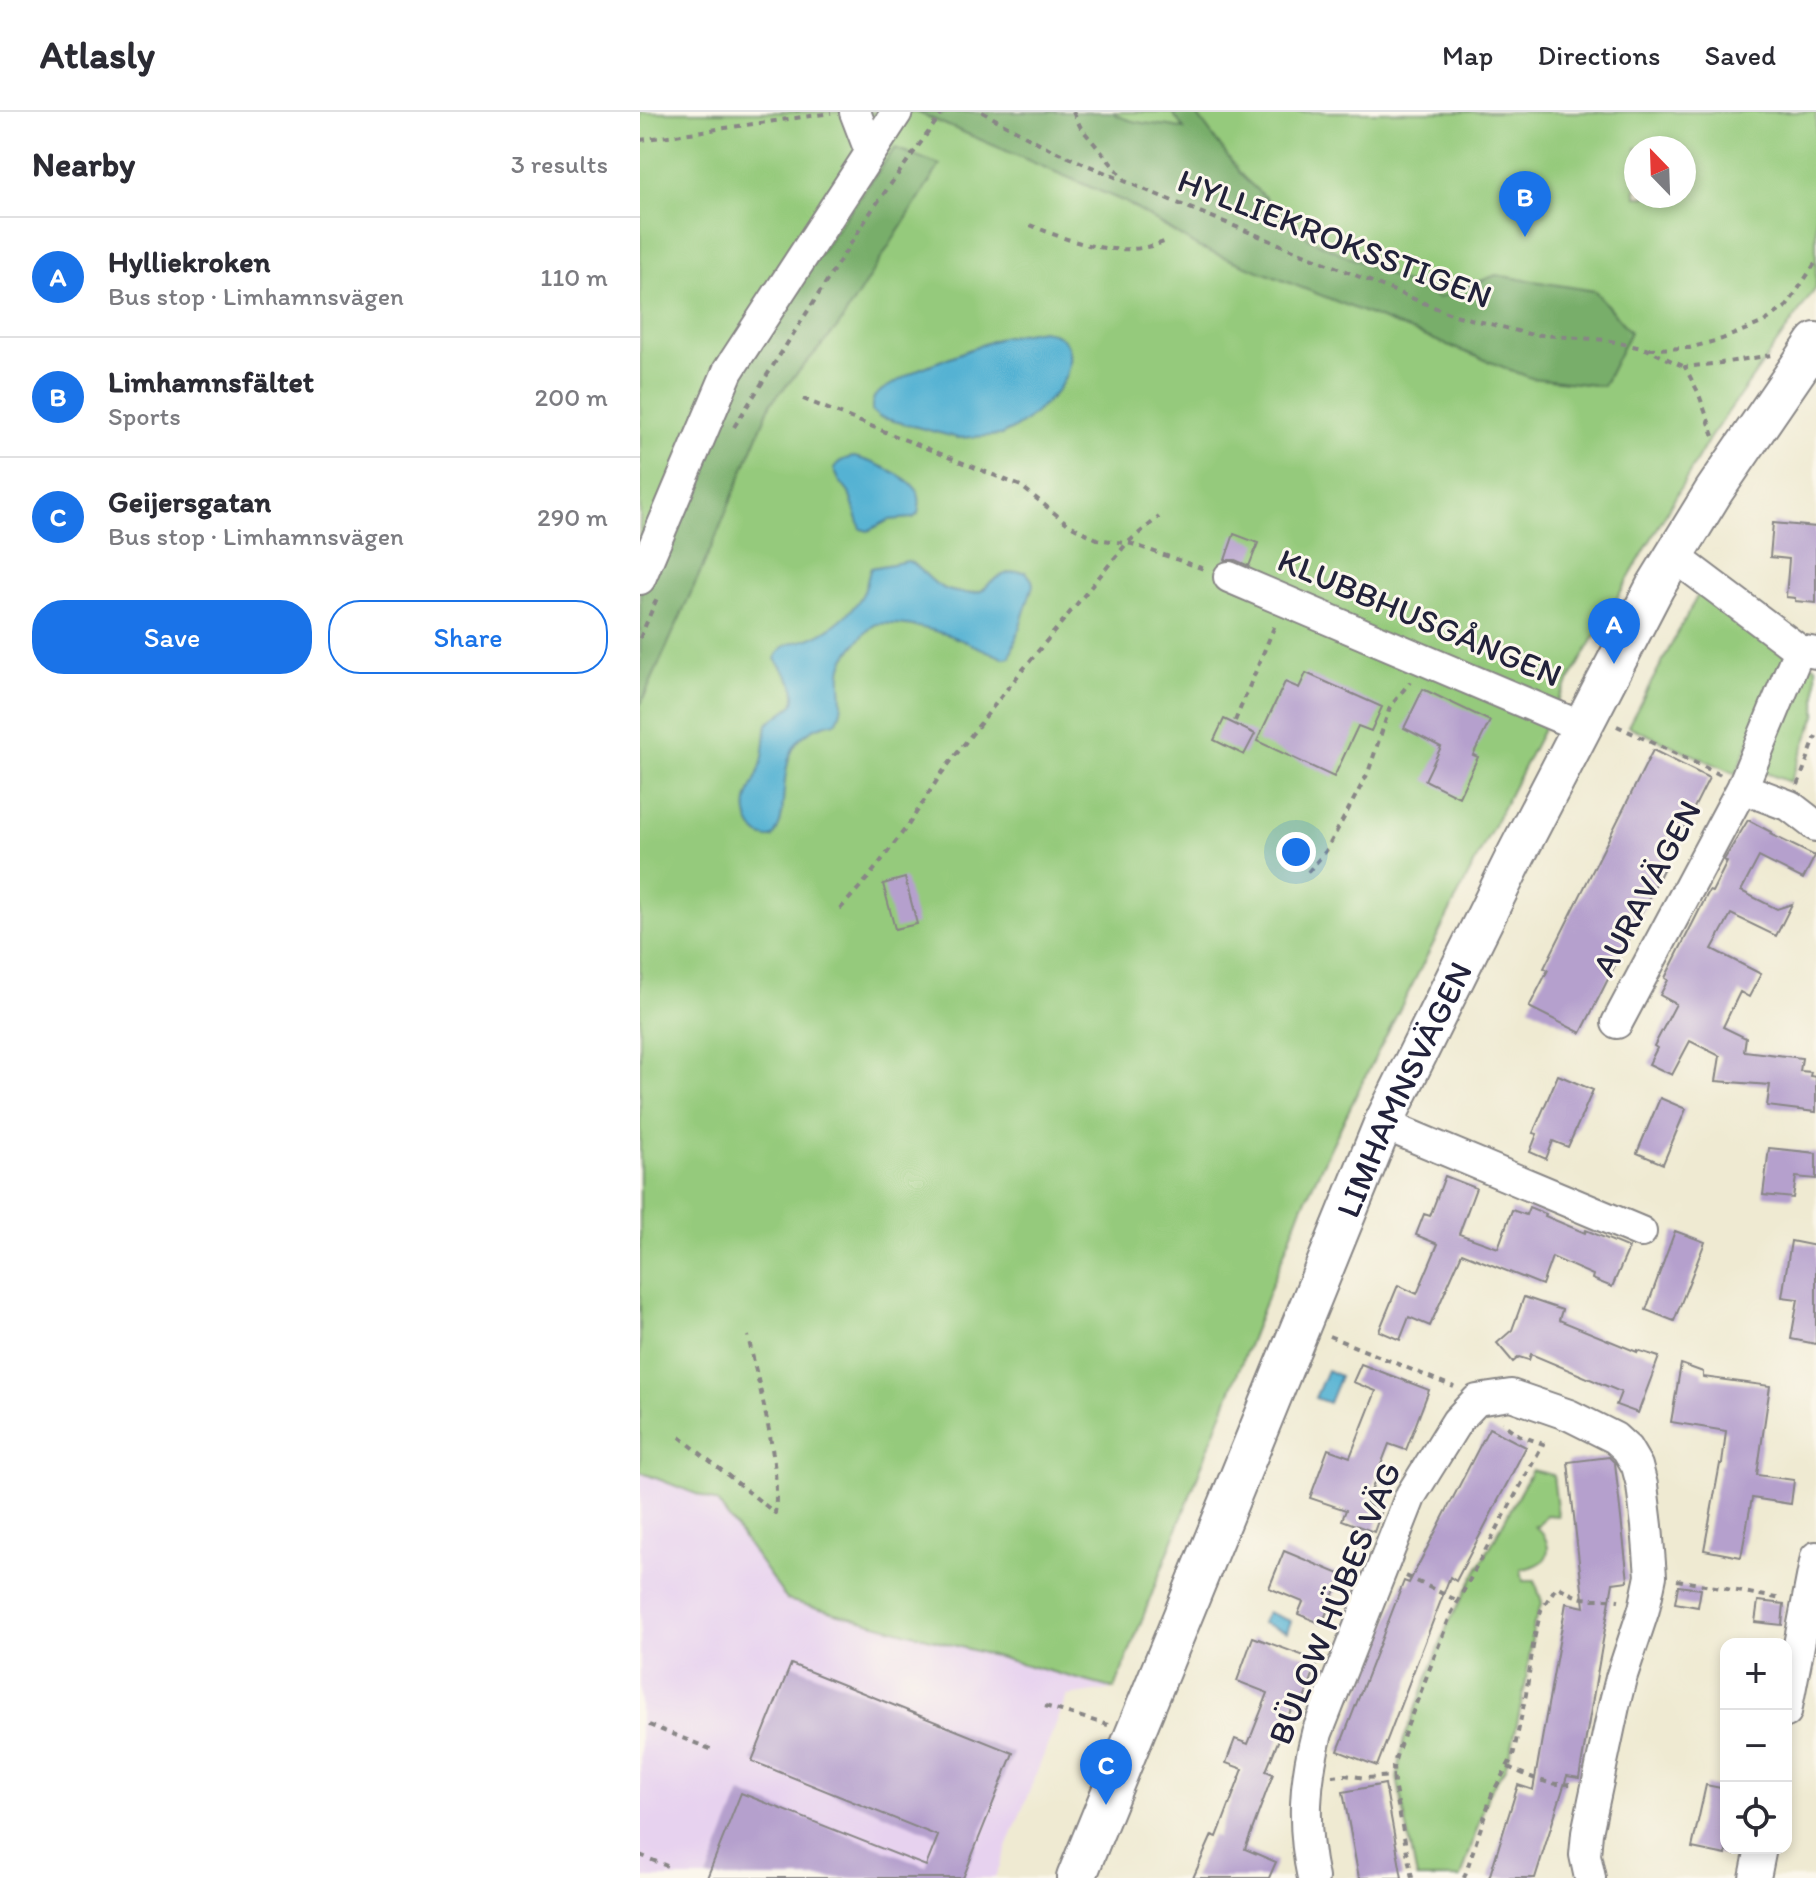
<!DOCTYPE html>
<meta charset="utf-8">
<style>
body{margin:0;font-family:Itim,sans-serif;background:#f2f2f3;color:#2b2b33}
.controls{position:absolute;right:24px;bottom:24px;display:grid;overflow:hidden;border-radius:16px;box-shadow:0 4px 12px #0003}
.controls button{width:72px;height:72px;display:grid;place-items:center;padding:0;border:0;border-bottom:2px solid #e1e1e2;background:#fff;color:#2b2b33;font:40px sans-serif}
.compass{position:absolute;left:984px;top:24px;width:72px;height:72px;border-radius:50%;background:#fff;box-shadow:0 4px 12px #0003;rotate:337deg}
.you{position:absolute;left:656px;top:740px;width:28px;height:28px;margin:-20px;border:6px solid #fff;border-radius:50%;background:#1a73e8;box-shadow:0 0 0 12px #1a73e833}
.badge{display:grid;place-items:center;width:52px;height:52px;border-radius:50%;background:#1a73e8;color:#fff;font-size:26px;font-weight:700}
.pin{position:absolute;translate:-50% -66px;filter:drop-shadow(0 2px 4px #0008)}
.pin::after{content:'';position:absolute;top:42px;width:28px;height:24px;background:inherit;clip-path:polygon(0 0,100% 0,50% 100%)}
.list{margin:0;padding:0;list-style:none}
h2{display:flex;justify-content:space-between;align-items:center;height:104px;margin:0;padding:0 32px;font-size:34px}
h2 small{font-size:26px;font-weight:400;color:#7c7c81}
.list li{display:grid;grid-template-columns:52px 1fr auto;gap:24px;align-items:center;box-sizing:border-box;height:120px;padding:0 32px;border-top:2px solid #e1e1e2}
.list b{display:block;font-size:30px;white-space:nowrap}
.list p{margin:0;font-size:26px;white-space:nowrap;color:#7c7c81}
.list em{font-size:26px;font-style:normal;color:#7c7c81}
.actions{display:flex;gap:16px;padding:24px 32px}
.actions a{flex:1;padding:18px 0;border:2px solid #1a73e8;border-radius:32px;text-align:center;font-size:28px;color:#1a73e8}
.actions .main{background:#1a73e8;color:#fff}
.icon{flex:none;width:44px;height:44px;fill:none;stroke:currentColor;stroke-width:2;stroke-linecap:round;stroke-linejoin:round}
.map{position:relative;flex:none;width:1176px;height:1766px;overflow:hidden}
header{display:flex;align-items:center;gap:48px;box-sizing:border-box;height:112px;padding:0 40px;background:#fff;border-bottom:2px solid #e1e1e2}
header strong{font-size:38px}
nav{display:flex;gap:44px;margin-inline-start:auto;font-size:28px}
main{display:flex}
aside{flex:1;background:#fff}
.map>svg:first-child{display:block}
.built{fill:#e7d2ef}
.green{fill:#95ca7b;stroke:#5c765b;stroke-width:2;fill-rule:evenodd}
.forest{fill:#78ae6b;stroke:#4d6853;stroke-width:2}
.water{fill:#55b2d3;stroke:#3c6a87;stroke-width:2}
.building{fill:#b5a0cd}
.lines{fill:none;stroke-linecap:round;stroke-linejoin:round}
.minor-casing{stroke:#888686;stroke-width:34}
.major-casing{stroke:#888686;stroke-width:42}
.path{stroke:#888686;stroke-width:4;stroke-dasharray:6 6;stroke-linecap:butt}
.minor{stroke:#fff;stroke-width:30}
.major{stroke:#fff;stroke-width:38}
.labels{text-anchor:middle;stroke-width:6;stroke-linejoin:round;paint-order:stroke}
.street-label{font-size:34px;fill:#22223b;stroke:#fbf7ec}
</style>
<header>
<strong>Atlasly</strong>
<nav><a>Map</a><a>Directions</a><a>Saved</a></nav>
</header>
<main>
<aside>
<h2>Nearby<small>3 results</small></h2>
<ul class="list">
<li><span class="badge">A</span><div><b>Hylliekroken</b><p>Bus stop · Limhamnsvägen</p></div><em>110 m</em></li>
<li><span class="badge">B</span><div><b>Limhamnsfältet</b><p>Sports</p></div><em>200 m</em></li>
<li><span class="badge">C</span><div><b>Geijersgatan</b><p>Bus stop · Limhamnsvägen</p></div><em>290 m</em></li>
</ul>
<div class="actions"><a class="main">Save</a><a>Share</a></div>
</aside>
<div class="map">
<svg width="1176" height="1766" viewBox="0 0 1176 1766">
<rect width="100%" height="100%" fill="#fbf7ec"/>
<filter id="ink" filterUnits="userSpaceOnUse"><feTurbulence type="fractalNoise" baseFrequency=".0125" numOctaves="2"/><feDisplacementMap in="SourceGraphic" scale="16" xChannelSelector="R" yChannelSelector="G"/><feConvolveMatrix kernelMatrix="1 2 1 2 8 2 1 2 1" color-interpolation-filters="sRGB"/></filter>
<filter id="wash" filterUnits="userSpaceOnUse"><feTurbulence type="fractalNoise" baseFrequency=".006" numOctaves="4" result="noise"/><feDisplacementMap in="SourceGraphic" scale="32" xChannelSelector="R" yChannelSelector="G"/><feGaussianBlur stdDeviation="1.8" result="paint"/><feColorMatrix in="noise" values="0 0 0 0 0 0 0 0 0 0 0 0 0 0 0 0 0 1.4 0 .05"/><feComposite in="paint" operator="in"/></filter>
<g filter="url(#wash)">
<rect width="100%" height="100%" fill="#efead2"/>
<path class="built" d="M 0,1360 L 77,1390 L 147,1489 L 475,1577 L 427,1584 L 355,1766 L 0,1766 Z"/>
<path class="green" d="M 0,0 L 1176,0 L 1176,176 L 1069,327 L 917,590 L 721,973 L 662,1095 L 475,1577 L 147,1488 L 77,1390 L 0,1360 ZM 996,36 L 1044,36 L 1044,84 L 996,84 Z
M 1060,479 L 1147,542 L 1096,662 L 988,614 Z
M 1162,549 L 1176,554 L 1176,603 L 1150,670 L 1120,659 Z
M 892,1358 L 913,1363 L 918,1404 L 906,1403 L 898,1414 L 894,1414 C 909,1423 916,1447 894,1454 C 890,1456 885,1456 881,1457 L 883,1469 L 895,1469 L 902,1490 L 894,1512 L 885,1575 L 872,1635 L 865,1656 L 849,1680 L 821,1766 L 777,1766 L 757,1666 L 763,1630 L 808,1512 Z"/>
<path class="forest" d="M 276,0 L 472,0 C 494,15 519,10 544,17 L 532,0 L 555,0 L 603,65 L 670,127 L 798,186 L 856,163 L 955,179 L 990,220 L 963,274 L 891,266 L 558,135 L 485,90 Z
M 255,36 L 300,53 L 198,215 L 131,291 L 73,432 L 0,594 L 0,481 L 108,241 Z"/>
<path class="water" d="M 402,218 C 415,221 427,225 429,240 C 433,272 404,293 383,311 C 377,316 368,318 362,323 L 318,326 L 239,305 L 232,299 L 232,293 L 234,285 L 242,278 L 279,257 L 362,225 Z
M 214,345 C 231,349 266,363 276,377 C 281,385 280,394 278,402 L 273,406 L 249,408 L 228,419 L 221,417 L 209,381 L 199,368 L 194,357 C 197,349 207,346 214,345 Z
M 268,449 C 282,455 289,470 303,476 C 313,481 331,483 341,479 C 345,477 347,473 351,470 C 362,462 372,458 386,460 L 392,468 L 393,473 L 370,545 L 363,546 C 326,530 297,515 256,512 C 250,512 243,511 237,512 C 229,514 208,541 204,549 C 195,569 209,591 196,610 C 148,618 146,649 143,691 C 142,704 141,715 132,726 C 112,727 103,703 108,685 C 112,673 119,662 122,650 C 125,637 125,624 127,612 L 153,593 C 161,575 145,561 135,547 C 143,528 155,532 171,526 C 181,522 191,516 199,509 C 210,500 222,487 226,474 C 228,467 228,462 231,456 Z
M 687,1258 L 700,1264 L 689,1291 L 675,1286 Z
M 627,1500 L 651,1509 L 647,1520 L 622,1511 Z"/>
<g id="blocks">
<path class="building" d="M 1133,411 L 1176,415 L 1176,491 L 1155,489 L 1155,486 L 1146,485 L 1149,447 L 1130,445 Z
M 594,422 L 618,431 L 609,454 L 595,448 L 585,448 Z
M 666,561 L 742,595 L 731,619 L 718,614 L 694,665 L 617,629 L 645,570 L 659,576 Z
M 783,577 L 850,609 L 833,643 L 838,645 L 819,685 L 785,668 L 801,635 L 764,616 Z
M 584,607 L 615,622 L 604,643 L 574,628 Z
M 1013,638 L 1069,666 L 941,921 L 889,895 L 908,858 L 904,856 Z
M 1108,708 L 1131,720 L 1130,722 L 1175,744 L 1163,767 L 1119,745 L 1101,779 L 1137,797 L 1152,792 L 1136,824 L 1091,802 L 1072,837 L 1121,862 L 1109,885 L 1100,880 L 1083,915 L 1106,926 L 1104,939 L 1162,946 L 1160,959 L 1171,960 L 1170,964 L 1176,965 L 1176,1000 L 1127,994 L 1130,973 L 1076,969 L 1080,944 L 1050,929 L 1032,963 L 1009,952 L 1017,936 L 1014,934 L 1036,892 L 1020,883 L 1028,868 L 1025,866 L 1069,779 L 1072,780 L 1087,750 L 1084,748 Z
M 265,766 L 277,812 L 255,817 L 243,772 Z
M 918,963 L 953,978 L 928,1035 L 913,1029 L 906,1047 L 890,1040 L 897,1022 L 893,1021 Z
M 1020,986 L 1046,997 L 1023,1052 L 997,1041 Z
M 1129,1036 L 1176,1041 L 1176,1067 L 1156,1065 L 1153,1086 L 1123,1083 Z
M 805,1064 L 836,1076 L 819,1122 L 858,1136 L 872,1098 L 886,1103 L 889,1095 L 906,1102 L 905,1104 L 945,1121 L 946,1118 L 989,1136 L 972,1175 L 952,1167 L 953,1163 L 912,1145 L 902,1173 L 822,1141 L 790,1214 L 769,1205 L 760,1228 L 739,1219 L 758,1173 L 777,1182 L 798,1132 L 776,1123 L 784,1102 L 790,1104 Z
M 1035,1119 L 1065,1130 L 1034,1209 L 1006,1198 Z
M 1151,1129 L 1176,1134 L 1176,1232 L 1151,1227 L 1158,1187 L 1142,1185 Z
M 884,1185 L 922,1198 L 919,1208 L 997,1240 L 997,1238 L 1019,1245 L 998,1301 L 976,1293 L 981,1280 L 891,1242 L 889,1248 L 879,1245 L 873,1250 L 857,1231 L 872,1218 Z
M 721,1252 L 789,1278 L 766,1338 L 749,1332 L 726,1392 L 742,1398 L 734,1420 L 702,1408 L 706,1398 L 670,1386 L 688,1337 L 710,1345 L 736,1279 L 713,1270 Z
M 1041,1252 L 1063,1260 L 1063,1265 L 1130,1274 L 1117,1363 L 1154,1368 L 1151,1392 L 1112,1386 L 1101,1445 L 1064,1438 L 1080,1352 L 1082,1352 L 1086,1319 L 1031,1310 Z
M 849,1316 L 886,1335 L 816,1469 L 810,1465 L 737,1654 L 698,1639 L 764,1469 L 769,1471 Z
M 969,1345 L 975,1351 L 988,1469 L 973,1471 L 939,1666 L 927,1664 L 895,1766 L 849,1766 L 878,1673 L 893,1678 L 926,1491 L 944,1495 L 928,1350 Z
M 644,1439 L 702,1463 L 682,1512 L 658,1502 L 663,1490 L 629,1476 Z
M 1038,1474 L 1061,1477 L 1058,1495 L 1035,1491 Z
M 1118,1489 L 1144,1492 L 1142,1513 L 1115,1510 Z
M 613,1525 L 678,1549 L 662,1593 L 654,1590 L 626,1659 L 633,1662 L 605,1737 L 636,1750 L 629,1766 L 553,1766 L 572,1723 L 577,1725 L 603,1657 L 586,1651 L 595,1627 L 608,1632 L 628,1581 L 597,1569 Z
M 151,1552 L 373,1641 L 323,1766 L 67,1766 L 101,1681 L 286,1754 L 298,1724 L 112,1649 Z
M 745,1672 L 762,1766 L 719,1766 L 703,1680 Z
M 1066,1673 L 1086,1677 L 1086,1743 L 1052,1736 Z"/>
</g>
</g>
<g filter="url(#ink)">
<use href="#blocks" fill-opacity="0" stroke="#888686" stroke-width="2"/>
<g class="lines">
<defs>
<path id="minor" d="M 215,0 L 230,39
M 1034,444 L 1159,538 L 1176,541
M 589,465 L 942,615
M 0,467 L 88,259 L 257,0
M 1102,676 L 1150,694 L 1176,714
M 977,911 L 1102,676 L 1159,538
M 743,1012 L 1001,1120
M 1146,1600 L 1176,1445
M 673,1766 C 662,1714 664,1671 677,1621 L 771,1383 L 817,1309 L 837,1288 L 871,1283 L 929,1303 L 975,1326 L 987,1337 L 997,1354 L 1002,1373 L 1007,1414 L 1011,1464 L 1004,1497 L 981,1566 L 974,1594 L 947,1721 L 945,1743 L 950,1766
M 1115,1766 L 1121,1736"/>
<g id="major">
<path id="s1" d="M 436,1766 L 743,1012 L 876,743 L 1015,475 L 1074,379 L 1176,230"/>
</g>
</defs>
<use href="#minor" class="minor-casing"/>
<use href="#major" class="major-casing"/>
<path class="path" d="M 342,0 L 412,38 L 508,79 L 811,202 L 889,222 L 966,228 L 1006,237 L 1045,255
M 433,0 L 441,16 L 486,69
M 0,28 L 191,1
M 390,113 C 434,131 480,148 526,129
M 1009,237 L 1049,236 L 1082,227 L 1124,210 L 1147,194 L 1176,150
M 163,287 L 381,374 L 428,412 L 457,427 L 492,432 L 567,458
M 94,315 L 232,98 L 303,0
M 1074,324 L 1058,280 L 1045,255 L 1081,251 L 1132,243
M 0,526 L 17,486
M 595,609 L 635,513
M 977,614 L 1081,663
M 1158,673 L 1176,624
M 668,760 L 686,739 L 728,661 L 750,595 L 770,570
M 200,797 L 228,766 L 269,712 L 301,662 L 367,577 L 487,431 L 519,405
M 689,1224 L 814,1275
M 40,1325 L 135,1401 C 141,1350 119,1276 108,1224
M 766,1464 L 818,1489
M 1037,1468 L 1142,1487
M 405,1594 L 468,1613
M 9,1613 L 73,1638
M 868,1655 C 888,1664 907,1674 930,1672
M 692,1664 L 705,1663 L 726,1666 L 754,1664
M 0,1743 L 27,1754
M 772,1766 L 754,1672 L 753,1655 L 758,1638 L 811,1502 L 903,1332 L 879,1323 L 862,1311
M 824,1766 L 852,1682 L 873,1644 L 886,1582 L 894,1527 L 901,1498 L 917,1474 C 926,1479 933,1484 943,1486 C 955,1488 967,1486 979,1488"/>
<use href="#minor" class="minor"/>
<use href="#major" class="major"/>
</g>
</g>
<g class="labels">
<g class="street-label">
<text transform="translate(695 126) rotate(21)" y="12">HYLLIEKROKSSTIGEN</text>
<text transform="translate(780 505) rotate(23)" y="12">KLUBBHUSGÅNGEN</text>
<text transform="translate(1006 776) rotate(-62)" y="12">AURAVÄGEN</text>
<text dy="12" stroke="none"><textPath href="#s1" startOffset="854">LIMHAMNSVÄGEN</textPath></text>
<text transform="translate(694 1491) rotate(-68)" y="12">BÜLOW HÜBES VÄG</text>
</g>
</g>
</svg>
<div class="controls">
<button>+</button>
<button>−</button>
<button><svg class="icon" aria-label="locate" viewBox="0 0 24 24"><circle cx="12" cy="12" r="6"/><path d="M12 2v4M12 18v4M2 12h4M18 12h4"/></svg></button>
</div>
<svg class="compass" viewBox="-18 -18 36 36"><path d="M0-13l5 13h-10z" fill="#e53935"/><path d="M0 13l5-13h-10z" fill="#7c7c81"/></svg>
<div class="you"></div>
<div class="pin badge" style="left:974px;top:552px">A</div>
<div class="pin badge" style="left:885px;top:125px">B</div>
<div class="pin badge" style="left:466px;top:1693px">C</div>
</div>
</main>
